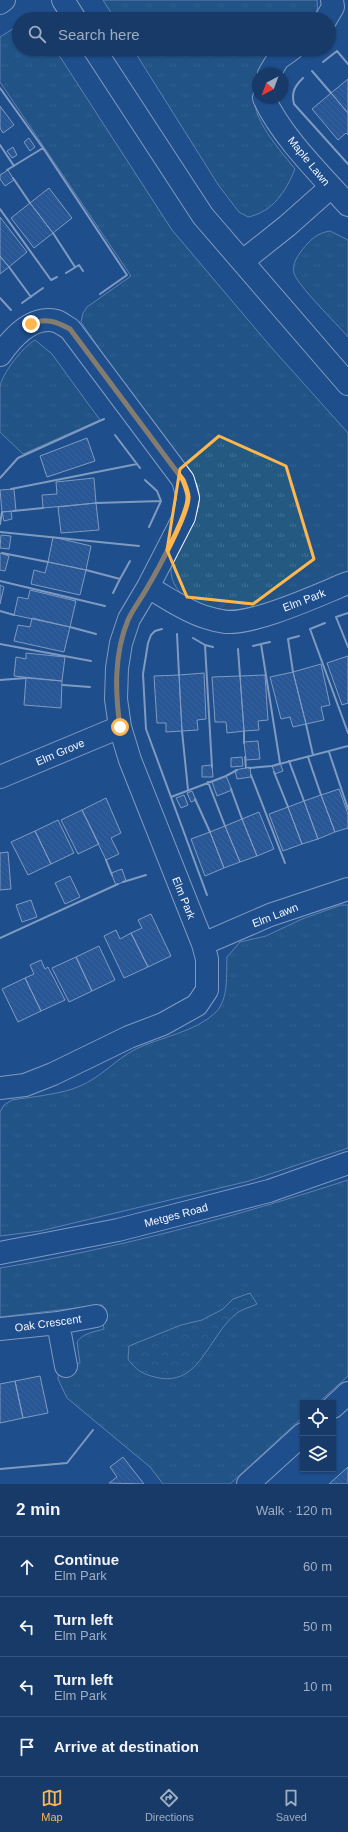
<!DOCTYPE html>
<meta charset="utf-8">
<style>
body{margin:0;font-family:Helvetica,sans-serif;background:#20416f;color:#f1f3f6}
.controls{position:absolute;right:12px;bottom:12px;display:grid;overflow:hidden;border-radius:0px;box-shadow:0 1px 3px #0004}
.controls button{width:36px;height:36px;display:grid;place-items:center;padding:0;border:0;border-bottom:1px solid #36547d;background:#173a69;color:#f1f3f6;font:20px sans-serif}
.compass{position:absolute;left:252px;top:68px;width:36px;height:36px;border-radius:50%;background:#173a69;box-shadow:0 1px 3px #0004;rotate:221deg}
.stop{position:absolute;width:12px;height:12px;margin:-9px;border:3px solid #ffb74d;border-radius:50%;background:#fff}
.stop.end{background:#ffb74d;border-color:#fff;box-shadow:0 1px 4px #0008}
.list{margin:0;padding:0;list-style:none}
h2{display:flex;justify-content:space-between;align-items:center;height:52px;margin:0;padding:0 16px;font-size:17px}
h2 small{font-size:13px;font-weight:400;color:#9eadc0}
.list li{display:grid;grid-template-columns:26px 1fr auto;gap:12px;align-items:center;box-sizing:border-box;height:60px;padding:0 16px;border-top:1px solid #36547d}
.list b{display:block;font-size:15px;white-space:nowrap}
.list p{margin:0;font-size:13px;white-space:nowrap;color:#9eadc0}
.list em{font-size:13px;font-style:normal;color:#9eadc0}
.icon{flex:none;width:22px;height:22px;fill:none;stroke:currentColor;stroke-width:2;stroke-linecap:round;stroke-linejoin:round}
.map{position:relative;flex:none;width:348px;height:1484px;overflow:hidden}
.search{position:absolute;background:#173a69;box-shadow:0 1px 3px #0004;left:12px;right:12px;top:12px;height:44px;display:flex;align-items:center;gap:10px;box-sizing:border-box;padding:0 14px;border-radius:22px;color:#9eadc0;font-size:15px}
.sheet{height:292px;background:#173a69}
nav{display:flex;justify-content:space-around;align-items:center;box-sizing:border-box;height:56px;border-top:1px solid #36547d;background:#173a69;font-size:11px;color:#9eadc0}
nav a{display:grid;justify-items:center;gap:2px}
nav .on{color:#ffb74d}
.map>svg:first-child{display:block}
.grass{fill:url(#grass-tufts);stroke:#a8bbd7}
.forest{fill:url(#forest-crowns);stroke:#a8bbd7}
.building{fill:url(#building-back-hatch);stroke:#f2f6ff}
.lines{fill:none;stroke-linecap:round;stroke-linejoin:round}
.minor-casing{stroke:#f2f6ff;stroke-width:24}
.minor{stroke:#1f4e8c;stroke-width:22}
.wall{stroke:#f2f6ff;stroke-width:2}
.route{stroke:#ffb74d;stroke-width:5}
.marked{fill:none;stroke:#ffb74d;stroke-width:3;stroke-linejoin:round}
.labels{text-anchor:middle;stroke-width:3;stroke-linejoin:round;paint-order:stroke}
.street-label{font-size:11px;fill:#f2f6ff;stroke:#1f4e8c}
</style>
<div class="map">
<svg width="348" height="1484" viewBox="0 0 348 1484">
<defs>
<pattern id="grass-tufts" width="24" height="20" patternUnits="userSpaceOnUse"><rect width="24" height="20" fill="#245a82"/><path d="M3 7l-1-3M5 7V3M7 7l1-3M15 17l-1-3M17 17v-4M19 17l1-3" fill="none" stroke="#447295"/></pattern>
<pattern id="forest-crowns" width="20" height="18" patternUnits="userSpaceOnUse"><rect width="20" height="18" fill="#245a82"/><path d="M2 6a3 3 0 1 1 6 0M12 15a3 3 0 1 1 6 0" fill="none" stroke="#447295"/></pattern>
<pattern id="building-back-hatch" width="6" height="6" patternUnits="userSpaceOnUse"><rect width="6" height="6" fill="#3563a3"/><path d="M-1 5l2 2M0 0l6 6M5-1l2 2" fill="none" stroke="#537ab1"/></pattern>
</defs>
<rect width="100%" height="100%" fill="#1f4e8c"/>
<path class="grass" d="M 103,0 L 317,0 C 318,8 318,13 312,19 L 115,19 Z
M 19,25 L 19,49 L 55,49 L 172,230 L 271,347 L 348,433 L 348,572 C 318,585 260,611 227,610 C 213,609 199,603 187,597 C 176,592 168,576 172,564 C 180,538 207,514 197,485 C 191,470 171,447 161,433 C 134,396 106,360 81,322 L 83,313 L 87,307 L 131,276 L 0,82 L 0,37 Z
M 133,49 L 274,49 C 268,59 258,69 255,81 C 246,114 276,145 295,169 C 286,191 273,212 248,217 L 239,212 L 219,186 Z
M 330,231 L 348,240 L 348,337 C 338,325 297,285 294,273 C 292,264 297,257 302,250 C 310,240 317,233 330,231 Z
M 35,340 L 52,354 L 100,420 L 23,454 L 0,432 C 0,418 0,401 0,387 C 2,373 23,347 35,340 Z
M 341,905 L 348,905 L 348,1148 L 249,1181 L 40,1231 L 0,1236 L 0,1112 L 4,1105 L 12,1100 C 31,1097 63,1094 80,1086 C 100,1078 116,1059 136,1049 C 160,1037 196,1032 216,1012 C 229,998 226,975 227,957 L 240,942 L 266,936 L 302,919 Z
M 348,1180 L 348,1376 L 318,1403 L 303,1403 L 303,1417 L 230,1484 L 163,1484 L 150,1467 L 67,1398 L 58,1379 L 59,1366 L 80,1363 L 77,1342 C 83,1333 94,1332 104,1329 L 101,1310 L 102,1305 L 0,1317 L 0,1268 C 119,1248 234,1217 348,1180 Z"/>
<path class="forest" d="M 250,1293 L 257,1304 C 251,1307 242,1309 237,1313 C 208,1335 200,1389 155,1377 C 142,1374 136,1370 128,1359 L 129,1346 L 181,1325 L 202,1320 L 223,1309 L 233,1299 Z"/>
<path class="building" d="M 348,79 L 348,113 L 331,93 Z
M 331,93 L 348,113 L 348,135 L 346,133 L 338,140 L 312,109 Z
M 0,106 L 14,125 L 3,133 L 0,128 Z
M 29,138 L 35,147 L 30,151 L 24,142 Z
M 13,147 L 17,155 L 12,158 L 7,151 Z
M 8,170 L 14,180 L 5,186 L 0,179 L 0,175 Z
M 49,188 L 72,218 L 53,233 L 30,203 Z
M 30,203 L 53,233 L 34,248 L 11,218 Z
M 0,217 L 27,252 L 9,267 L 0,256 Z
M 0,256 L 9,267 L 0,274 Z
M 87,438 L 95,461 L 47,477 L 40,456 Z
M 94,478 L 96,503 L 43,508 L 42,495 L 57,494 L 56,482 Z
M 14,489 L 16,511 L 2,512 L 0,490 Z
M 96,503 L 99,530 L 61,533 L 58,507 Z
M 11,511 L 12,519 L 4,521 L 2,512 Z
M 1,535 L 11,536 L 9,549 L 0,548 Z
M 53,537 L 91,546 L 86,570 L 48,562 Z
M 0,553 L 9,556 L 5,571 L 0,570 Z
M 48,562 L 86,570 L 80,595 L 31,584 L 34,570 L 45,573 Z
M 0,585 L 4,587 L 0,604 Z
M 30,590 L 76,601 L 70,627 L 14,615 L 18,597 L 28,599 Z
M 32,618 L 70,627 L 64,652 L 14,641 L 18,625 L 30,627 Z
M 26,653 L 65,657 L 62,681 L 14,676 L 16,657 L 26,659 Z
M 348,656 L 348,703 L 342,705 L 327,663 Z
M 321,664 L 330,705 L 321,707 L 324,720 L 306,724 L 293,672 Z
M 293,672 L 306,724 L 293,727 L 290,717 L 281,719 L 270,677 Z
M 204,673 L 206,719 L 197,720 L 198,730 L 182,731 L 179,675 Z
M 179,675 L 182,731 L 166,732 L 166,723 L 157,723 L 154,676 Z
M 265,675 L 268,720 L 258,721 L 259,730 L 244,731 L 240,676 Z
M 240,676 L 244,731 L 227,733 L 226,722 L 215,722 L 212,677 Z
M 26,678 L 62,681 L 61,708 L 24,705 Z
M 258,741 L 260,759 L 246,760 L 244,742 Z
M 242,757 L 243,766 L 231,767 L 231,758 Z
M 280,763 L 283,771 L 275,774 L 272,766 Z
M 212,765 L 213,777 L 202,777 L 202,766 Z
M 250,767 L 251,777 L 237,779 L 235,770 Z
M 226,776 L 232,790 L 217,796 L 212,782 Z
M 339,789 L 348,814 L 348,828 L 335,832 L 321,795 Z
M 192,791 L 196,800 L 191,802 L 187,793 Z
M 184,795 L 188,805 L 181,808 L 176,798 Z
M 321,795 L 335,832 L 318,839 L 304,801 Z
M 106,798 L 121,833 L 111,838 L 119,854 L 106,860 L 82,810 Z
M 304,801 L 318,839 L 302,844 L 288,807 Z
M 288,807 L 302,844 L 283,851 L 269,814 Z
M 82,810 L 99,844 L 78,854 L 61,820 Z
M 259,812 L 274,849 L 257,856 L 242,819 Z
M 242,819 L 257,856 L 240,862 L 225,826 Z
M 58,820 L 74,853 L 51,864 L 35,831 Z
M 225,826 L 240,862 L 224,868 L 210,832 Z
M 35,831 L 51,864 L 28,875 L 11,842 Z
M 210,832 L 224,868 L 205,876 L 191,839 Z
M 8,852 L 11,889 L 0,890 L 0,853 Z
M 122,869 L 126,881 L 116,885 L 111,873 Z
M 70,876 L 80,897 L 65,904 L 55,883 Z
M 31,900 L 37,917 L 22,922 L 16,905 Z
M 151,914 L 171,956 L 148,967 L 131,933 L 142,928 L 138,920 Z
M 116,930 L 120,939 L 131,933 L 148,967 L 124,978 L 104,936 Z
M 99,946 L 115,980 L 92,991 L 76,957 Z
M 76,957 L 92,991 L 69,1002 L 52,968 Z
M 41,960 L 45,969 L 48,967 L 65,1000 L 41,1011 L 25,978 L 34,974 L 30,965 Z
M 25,978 L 41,1011 L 18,1022 L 2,989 Z
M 40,1376 L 48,1413 L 23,1418 L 15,1381 Z
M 15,1381 L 23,1418 L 0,1423 L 0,1384 Z
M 123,1457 L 144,1484 L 109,1483 L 117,1477 L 110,1467 Z
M 348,1467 L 348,1484 L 329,1484 Z"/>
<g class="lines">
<defs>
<path id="minor" d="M 63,0 L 75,19
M 0,3 L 4,0
M 326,19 L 333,7 L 332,0
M 94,49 L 203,216 L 348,384
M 269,74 L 278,59 L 292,49
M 264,98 C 281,136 320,174 348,205
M 243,261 L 287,226 L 331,187
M 0,355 C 12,338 32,315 56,321 C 60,322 65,326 70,329 L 183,480 L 188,498 L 184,517 L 148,587 L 129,619 L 121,643 L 117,668 L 116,699 L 120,727 L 130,760 L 203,944 L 207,959 L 207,990 L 197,1005 L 163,1024 L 129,1037 L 53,1074 L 25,1085 L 0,1088
M 148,587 C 166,597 185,611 205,617 C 211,619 219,621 226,622 C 256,624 318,595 348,583
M 0,777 L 120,727
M 203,944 L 270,915 L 348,889
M 0,1253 L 118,1230 L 269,1191 L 348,1163
M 58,1323 L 66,1366
M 0,1329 L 58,1323 L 96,1316
M 333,1407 L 348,1393
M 248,1484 L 303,1434"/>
</defs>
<use href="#minor" class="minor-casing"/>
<use href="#minor" class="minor"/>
<path class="wall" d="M 323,62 L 337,51 L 348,64
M 312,71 L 331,93
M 303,78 C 295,86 291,92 294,104 L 348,164
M 0,88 L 43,148 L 127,275 L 100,294
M 0,145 L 14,166
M 7,170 L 43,148
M 13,178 L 30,203
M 0,209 L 51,280 L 57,277
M 53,233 L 75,267
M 9,267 L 31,297
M 66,273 L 79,265 L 83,271
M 0,298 L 11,310
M 22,303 L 43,288
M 115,435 L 140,468
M 0,478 L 18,458 L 104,419
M 145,480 L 157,491 L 161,501 L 149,527
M 11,489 L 137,464
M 96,503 L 161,501
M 13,511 L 43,508
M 0,524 L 2,512
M 0,532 L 139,546
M 2,553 L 48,562
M 86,570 L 120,579 L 113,593
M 120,579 L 130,561
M 0,581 L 105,606
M 0,611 L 14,615
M 348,613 L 336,617 L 348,647
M 325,623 L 310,629 L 348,733
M 70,627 L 96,634
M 162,629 L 155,631 L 151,635 L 148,643 L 143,674 L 146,729 L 207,895
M 177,634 L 179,675
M 193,638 L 205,645 L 213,647
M 0,644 L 91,661
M 261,644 L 270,642
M 205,645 L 212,767
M 253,646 L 261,644 L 280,763
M 238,649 L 240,676
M 293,672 L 288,639 L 299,636
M 0,680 L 26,678
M 63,685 L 90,687
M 306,724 L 313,755
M 182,731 L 188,790
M 244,731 L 244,743
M 329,752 L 348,809
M 245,757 L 246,768
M 308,757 L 321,795
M 289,761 L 304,801
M 249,768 L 272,766 L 348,746
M 274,772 L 288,807
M 251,775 L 285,863
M 208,782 L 225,826
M 231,789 L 242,819
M 171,797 L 226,776 L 237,770
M 195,799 L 210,832
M 106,860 L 112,875
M 123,882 L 146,875
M 0,938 L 118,884
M 0,1469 L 67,1463 L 93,1430"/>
</g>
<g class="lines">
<path class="route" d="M 31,324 C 45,317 57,322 70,329 L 183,480 C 185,485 188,492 188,497 C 189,513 156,573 147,588 C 141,599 133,609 128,620 C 114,654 115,691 120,727"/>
</g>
<path d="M0 0H348V1484H0ZM 219,436 L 286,466 L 314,559 L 253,604 L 187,597 L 167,550 L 180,469 Z" fill="#1f4e8c" fill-opacity=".55" fill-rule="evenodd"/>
<path class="marked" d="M 219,436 L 286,466 L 314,559 L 253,604 L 187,597 L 167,550 L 180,469 Z"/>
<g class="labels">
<g class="street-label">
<text transform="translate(309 161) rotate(51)" y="4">Maple Lawn</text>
<text transform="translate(304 600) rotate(-21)" y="4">Elm Park</text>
<text transform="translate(60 752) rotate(-23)" y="4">Elm Grove</text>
<text transform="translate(184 898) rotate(68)" y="4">Elm Park</text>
<text transform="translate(275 915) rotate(-21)" y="4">Elm Lawn</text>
<text transform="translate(176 1215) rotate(-15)" y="4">Metges Road</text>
<text transform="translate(48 1323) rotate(-8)" y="4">Oak Crescent</text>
</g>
</g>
</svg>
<div class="controls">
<button><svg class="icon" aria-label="locate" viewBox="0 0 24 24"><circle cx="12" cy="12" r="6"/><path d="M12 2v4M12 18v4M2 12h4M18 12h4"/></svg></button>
<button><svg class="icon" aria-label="layers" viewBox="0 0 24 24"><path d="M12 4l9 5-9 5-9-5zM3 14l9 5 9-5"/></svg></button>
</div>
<svg class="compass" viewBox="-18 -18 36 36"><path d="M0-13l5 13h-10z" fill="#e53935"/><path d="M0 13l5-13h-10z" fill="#9eadc0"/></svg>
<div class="stop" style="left:120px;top:727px"></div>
<div class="stop end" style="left:31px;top:324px"></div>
<div class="search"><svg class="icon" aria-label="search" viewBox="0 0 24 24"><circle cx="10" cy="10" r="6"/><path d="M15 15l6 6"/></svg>Search here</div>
</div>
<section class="sheet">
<h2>2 min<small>Walk · 120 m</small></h2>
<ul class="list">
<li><svg class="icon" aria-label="ahead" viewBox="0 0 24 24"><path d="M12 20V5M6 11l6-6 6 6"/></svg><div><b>Continue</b><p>Elm Park</p></div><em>60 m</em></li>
<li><svg class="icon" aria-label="left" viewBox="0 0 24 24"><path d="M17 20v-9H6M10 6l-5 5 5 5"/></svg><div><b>Turn left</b><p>Elm Park</p></div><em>50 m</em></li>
<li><svg class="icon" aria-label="left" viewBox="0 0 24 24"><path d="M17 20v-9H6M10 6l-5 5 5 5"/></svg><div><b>Turn left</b><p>Elm Park</p></div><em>10 m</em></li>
<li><svg class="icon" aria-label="arrive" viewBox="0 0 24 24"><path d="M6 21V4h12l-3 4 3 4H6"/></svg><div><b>Arrive at destination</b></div></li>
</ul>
</section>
<nav>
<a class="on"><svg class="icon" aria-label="map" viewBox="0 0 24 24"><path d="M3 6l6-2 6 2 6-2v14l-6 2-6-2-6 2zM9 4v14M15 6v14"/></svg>Map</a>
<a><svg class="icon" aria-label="directions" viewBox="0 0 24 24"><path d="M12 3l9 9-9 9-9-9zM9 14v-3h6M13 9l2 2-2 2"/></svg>Directions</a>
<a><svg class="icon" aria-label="saved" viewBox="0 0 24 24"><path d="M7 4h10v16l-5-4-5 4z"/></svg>Saved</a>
</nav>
